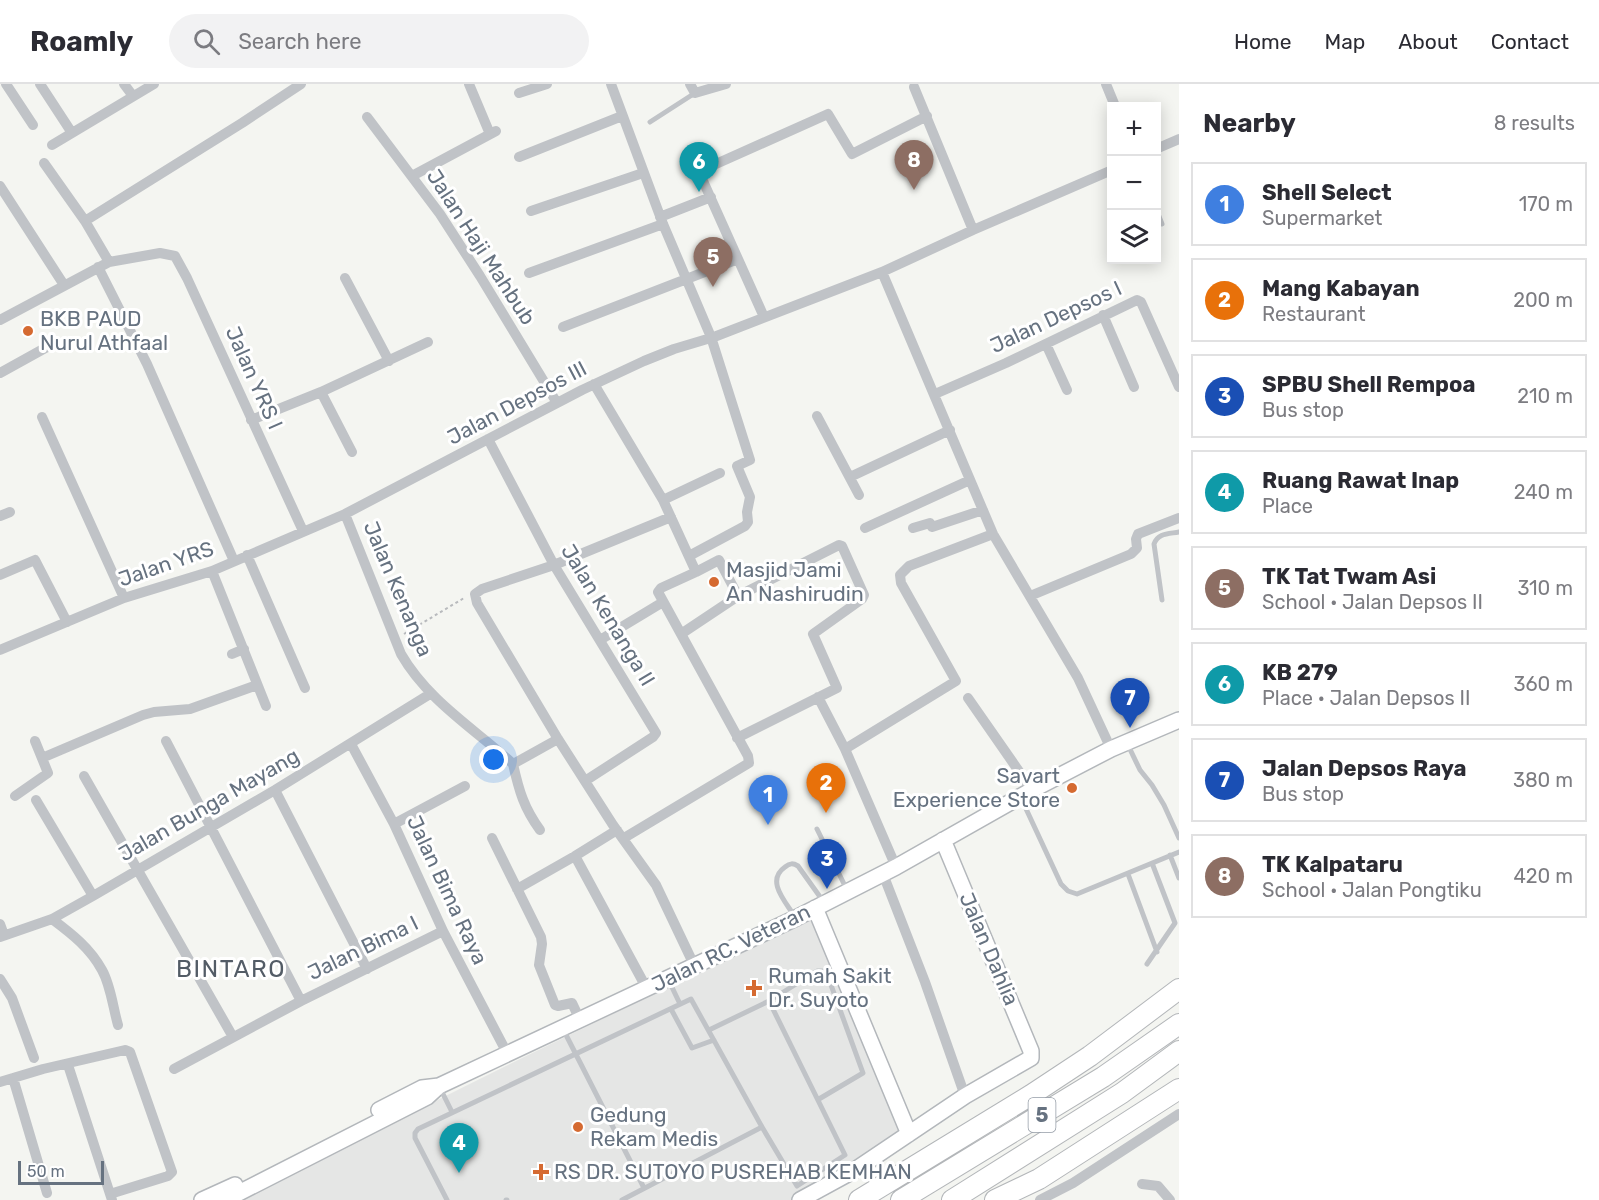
<!DOCTYPE html>
<meta charset="utf-8">
<style>
body{margin:0;font-family:Rubik,sans-serif;background:#f2f2f3;color:#2b2b33}
.controls{position:absolute;right:18px;top:18px;display:grid;overflow:hidden;border-radius:0px;box-shadow:0 3px 15px #0003}
.controls button{width:54px;height:54px;display:grid;place-items:center;padding:0;border:0;border-bottom:2px solid #e1e1e2;background:#fff;color:#2b2b33;font:30px sans-serif}
.scale{position:absolute;left:18px;bottom:15px;width:86px;box-sizing:border-box;padding-left:6px;border:3px solid #667280;border-top:0;font-size:16px;line-height:21px;white-space:nowrap;color:#667280;-webkit-text-stroke:4px #fff;paint-order:stroke}
.you{position:absolute;left:494px;top:676px;width:21px;height:21px;margin:-15px;border:4px solid #fff;border-radius:50%;background:#1a73e8;box-shadow:0 0 0 9px #1a73e833}
.badge{display:grid;place-items:center;width:39px;height:39px;border-radius:50%;background:#111827;color:#fff;font-size:20px;font-weight:700}
.pin{position:absolute;translate:-50% -50px;filter:drop-shadow(0 2px 3px #0008)}
.pin::after{content:'';position:absolute;top:32px;width:21px;height:18px;background:inherit;clip-path:polygon(0 0,100% 0,50% 100%)}
.list{margin:0;padding:0;list-style:none}
h2{display:flex;justify-content:space-between;align-items:center;height:78px;margin:0;padding:0 24px;font-size:26px}
h2 small{font-size:20px;font-weight:400;color:#7c7c81}
.list li{display:grid;grid-template-columns:39px 1fr auto;gap:18px;align-items:center;box-sizing:border-box;height:84px;margin:0 12px 12px;padding:0 12px;border:2px solid #e1e1e2;border-radius:0px}
.list b{display:block;font-size:22px;white-space:nowrap}
.list p{margin:0;font-size:20px;white-space:nowrap;color:#7c7c81}
.list em{font-size:20px;font-style:normal;color:#7c7c81}
.icon{flex:none;width:33px;height:33px;fill:none;stroke:currentColor;stroke-width:2;stroke-linecap:round;stroke-linejoin:round}
.map{position:relative;flex:none;width:1179px;height:1116px;overflow:hidden}
header{display:flex;align-items:center;gap:36px;box-sizing:border-box;height:84px;padding:0 30px;background:#fff;border-bottom:2px solid #e1e1e2}
header strong{font-size:28px}
nav{display:flex;gap:33px;margin-inline-start:auto;font-size:21px}
.search{width:420px;height:54px;background:#f2f2f3;display:flex;align-items:center;gap:15px;box-sizing:border-box;padding:0 21px;border-radius:33px;color:#7c7c81;font-size:22px}
main{display:flex}
aside{flex:1;background:#fff}
.map>svg:first-child{display:block}
.built{fill:#e5e6e5}
.lines{fill:none;stroke-linecap:round;stroke-linejoin:round}
.secondary-casing{stroke:#b3b7bb;stroke-width:18}
.highway-casing{stroke:#b3b6b9;stroke-width:22}
.path{stroke:#b8babd;stroke-width:2;stroke-dasharray:3 3;stroke-linecap:butt}
.lane{stroke:#c0c3c7;stroke-width:5}
.street{stroke:#c0c3c7;stroke-width:10}
.secondary{stroke:#fff;stroke-width:15}
.highway{stroke:#fff;stroke-width:20}
.poi-dot{fill:#d56a31;stroke:#fff;stroke-width:2}
.labels{text-anchor:middle;stroke-width:6;stroke-linejoin:round;paint-order:stroke}
.shield{fill:#fff;stroke:#949ca6;stroke-width:1.5}
.shield-label{font-size:20px;font-weight:bold;fill:#667280}
.street-label{font-size:21px;fill:#667280;stroke:#fff}
.poi-label{font-size:21px;fill:#667280;stroke:#fff;text-anchor:start}
.quarter-label{font-size:24px;letter-spacing:1.5px;fill:#535c66;stroke:#fff}
</style>
<header>
<strong>Roamly</strong>
<div class="search"><svg class="icon" aria-label="search" viewBox="0 0 24 24"><circle cx="10" cy="10" r="6"/><path d="M15 15l6 6"/></svg>Search here</div>
<nav><a>Home</a><a>Map</a><a>About</a><a>Contact</a></nav>
</header>
<main>
<div class="map">
<svg width="1179" height="1116" viewBox="0 0 1179 1116">
<rect width="100%" height="100%" fill="#f4f5f1"/>
<path class="built" d="M 812,833 L 904,1047 L 812,1116 L 236,1116 L 518,976 Z"/>
<g class="lines">
<defs>
<path id="secondary" d="M 815,824 L 909,1050
M 379,1026 L 422,1004 L 439,1002
M 202,1116 L 235,1101
M 225,1116 L 427,1013 L 439,1002 L 796,834 L 896,783 L 1032,706 L 1111,665 L 1179,636
M 800,1116 L 855,1086 L 965,1012 L 1031,974 L 1031,967 L 943,756"/>
<path id="highway" d="M 859,1116 L 1031,1011 L 1090,972 L 1179,905
M 901,1116 L 1103,993 L 1179,940
M 952,1116 L 1122,1009 L 1179,967
M 995,1116 L 1039,1095 L 1179,1005"/>
</defs>
<use href="#secondary" class="secondary-casing"/>
<use href="#highway" class="highway-casing"/>
<path class="path" d="M 404,550 L 464,514"/>
<path class="lane" d="M 650,38 L 695,9
M 1156,125 L 1162,140
M 1162,516 L 1154,460 C 1158,449 1168,450 1179,448
M 1127,659 L 1140,686 L 1152,701 L 1164,721 L 1179,754
M 1021,714 L 1061,800 L 1068,807 L 1077,810 L 1179,768
M 817,745 L 847,806
M 1170,771 L 1179,794
M 1128,790 L 1157,868
M 795,833 C 786,818 765,797 785,783 C 790,779 793,779 798,782 L 823,817
M 1147,880 L 1175,839 L 1152,779
M 669,897 L 680,920
M 671,925 L 692,964 L 714,956
M 563,945 L 644,1104
M 709,946 L 769,917 L 817,887 L 823,887 L 827,890 L 863,989 L 819,1015
M 439,1002 L 452,1028
M 762,1043 L 797,1102 L 845,1071 L 769,917
M 447,1116 L 415,1054 L 415,1049 L 418,1045 L 691,915 L 762,1043 L 622,1116
M 506,1116 L 507,1116"/>
<path class="street" d="M 6,0 L 33,41
M 40,0 L 72,49
M 124,0 L 133,12
M 469,0 L 490,50
M 611,0 L 663,140 L 711,253 L 750,376 L 737,382 L 750,413 L 747,428 L 748,438 L 745,442 L 689,472
M 690,0 L 695,9 L 726,0
M 1106,0 L 1115,22
M 914,3 L 973,146
M 519,9 L 547,0
M 367,33 L 440,130 L 480,192 L 557,319
M 52,61 L 154,0
M 1156,65 L 1179,55
M 519,73 L 622,32
M 44,79 L 85,137 L 109,178
M 707,84 L 828,30 L 852,70 L 927,32
M 699,88 L 764,233
M 412,92 L 496,47
M 0,102 L 64,201
M 531,127 L 643,89
M 660,133 L 711,113
M 85,137 L 242,39 L 301,0
M 98,183 L 147,280 L 234,477
M 882,188 L 993,450 L 1078,594 L 1111,665
M 529,189 L 663,140
M 345,194 L 389,277
M 1103,231 L 1134,303
M 0,236 L 109,178 L 160,169 L 175,172 L 187,194 L 303,447
M 563,243 L 738,175
M 1046,260 L 1067,306
M 0,289 L 47,263
M 594,300 L 663,416 L 696,488 L 719,476 L 738,512 L 681,550 L 748,672 L 749,679 L 624,754
M 321,308 L 352,368
M 935,310 L 1006,279 L 1137,216 L 1141,218 L 1179,303
M 817,332 L 859,411
M 42,333 L 124,514
M 251,336 L 321,308 L 428,258
M 488,355 L 554,481 L 656,649 L 653,653 L 585,697
M 850,393 L 950,346
M 663,416 L 720,389
M 345,430 L 401,570 C 428,617 475,645 513,680 L 558,655
M 0,432 L 10,428
M 671,433 L 554,481 L 482,505 L 475,510 L 477,519 L 558,655 L 613,741 L 656,801 L 695,883
M 865,444 L 970,396
M 913,444 L 930,439 L 932,443 L 983,426
M 247,471 L 305,604
M 212,487 L 266,622
M 0,491 L 35,476 L 67,538
M 1030,512 L 1131,470 L 1137,464 L 1136,455 L 1138,450 L 1179,434
M 681,550 L 658,508 L 661,504 L 696,488
M 600,556 L 663,518
M 0,566 L 124,514 L 212,487 L 345,430 L 582,306 L 644,277 L 674,265 L 714,253 L 882,188 L 973,146 L 1112,86
M 232,570 L 244,565
M 818,613 L 845,665 L 896,783
M 968,614 L 1032,706
M 737,654 L 837,604 L 813,550 L 862,515 L 864,511 L 842,462 L 839,461 L 738,512
M 166,657 L 301,917
M 351,660 L 394,740 L 443,847 L 507,969
M 845,665 L 956,597 L 901,499 L 900,491 L 909,482 L 993,450
M 42,674 L 143,631 L 154,628 L 190,625 L 257,601
M 513,680 C 519,707 524,724 540,746
M 84,692 L 233,953
M 275,706 L 367,885
M 15,712 L 48,689 L 35,657
M 36,716 L 93,812
M 394,740 L 465,702
M 492,754 L 541,853 L 542,860 L 539,881 L 555,921 L 558,922 L 572,919 L 580,936
M 575,772 L 617,746
M 883,790 L 925,898 L 965,1012
M 517,805 L 575,772 L 647,905
M 52,835 C 72,850 90,864 102,886 C 111,902 113,924 118,941
M 0,840 L 4,851
M 0,853 L 52,835 L 93,812 L 275,706 L 430,610
M 0,895 L 12,914 L 34,974
M 68,981 L 112,1116
M 174,985 L 301,917 L 443,847
M 13,994 L 47,1109
M 0,998 L 43,985 L 125,966 L 130,968 L 172,1088 L 168,1092 L 110,1110
M 1142,1100 L 1158,1102 L 1170,1116
M 1040,1116 L 1073,1099 L 1179,1030"/>
<use href="#secondary" class="secondary"/>
<use href="#highway" class="highway"/>
</g>
<g class="poi-dot">
<circle cx="28" cy="247" r="6"/>
<circle cx="714" cy="498" r="6"/>
<circle cx="1072" cy="704" r="6"/>
<path d="M751 895h6v6h6v6h-6v6h-6v-6h-6v-6h6z"/>
<circle cx="578" cy="1043" r="6"/>
<path d="M538 1079h6v6h6v6h-6v6h-6v-6h-6v-6h6z"/>
</g>
<g class="labels">
<rect class="shield" x="1028.5" y="1014" width="27" height="34" rx="4.5"/>
<g class="shield-label">
<text x="1042" y="1038">5</text>
</g>
<g class="street-label">
<text transform="translate(481 163) rotate(57)" y="7">Jalan Haji Mahbub</text>
<text transform="translate(1056 233) rotate(-25)" y="7">Jalan Depsos I</text>
<text transform="translate(254 294) rotate(66)" y="7">Jalan YRS I</text>
<text transform="translate(517 319) rotate(-28)" y="7">Jalan Depsos III</text>
<text transform="translate(166 480) rotate(-19)" y="7">Jalan YRS</text>
<text transform="translate(398 505) rotate(67)" y="7">Jalan Kenanga</text>
<text transform="translate(608 531) rotate(59)" y="7">Jalan Kenanga II</text>
<text transform="translate(209 721) rotate(-30)" y="7">Jalan Bunga Mayang</text>
<text transform="translate(447 806) rotate(65)" y="7">Jalan Bima Raya</text>
<text transform="translate(363 864) rotate(-26)" y="7">Jalan Bima I</text>
<text transform="translate(731 864) rotate(-26)" y="7">Jalan RC. Veteran</text>
<text transform="translate(989 865) rotate(67)" y="7">Jalan Dahlia</text>
</g>
<g class="poi-label">
<text x="40" y="242">BKB PAUD<tspan x="40" dy="24">Nurul Athfaal</tspan></text>
<text x="726" y="493">Masjid Jami<tspan x="726" dy="24">An Nashirudin</tspan></text>
<text x="1060" y="699" text-anchor="end">Savart<tspan x="1060" dy="24">Experience Store</tspan></text>
<text x="768" y="899">Rumah Sakit<tspan x="768" dy="24">Dr. Suyoto</tspan></text>
<text x="590" y="1038">Gedung<tspan x="590" dy="24">Rekam Medis</tspan></text>
<text x="554" y="1095">RS DR. SUTOYO PUSREHAB KEMHAN</text>
</g>
<g class="quarter-label">
<text x="231" y="893">BINTARO</text>
</g>
</g>
</svg>
<div class="controls">
<button>+</button>
<button>−</button>
<button><svg class="icon" aria-label="layers" viewBox="0 0 24 24"><path d="M12 4l9 5-9 5-9-5zM3 14l9 5 9-5"/></svg></button>
</div>
<div class="scale">50 m</div>
<div class="you"></div>
<div class="pin badge" style="left:768px;top:741px;background:#3f7fe0">1</div>
<div class="pin badge" style="left:826px;top:729px;background:#e8710a">2</div>
<div class="pin badge" style="left:827px;top:805px;background:#1a4fb4">3</div>
<div class="pin badge" style="left:459px;top:1089px;background:#0f9aa8">4</div>
<div class="pin badge" style="left:713px;top:203px;background:#8d6e63">5</div>
<div class="pin badge" style="left:699px;top:108px;background:#0f9aa8">6</div>
<div class="pin badge" style="left:1130px;top:644px;background:#1a4fb4">7</div>
<div class="pin badge" style="left:914px;top:106px;background:#8d6e63">8</div>
</div>
<aside>
<h2>Nearby<small>8 results</small></h2>
<ul class="list">
<li><span class="badge" style="background:#3f7fe0">1</span><div><b>Shell Select</b><p>Supermarket</p></div><em>170 m</em></li>
<li><span class="badge" style="background:#e8710a">2</span><div><b>Mang Kabayan</b><p>Restaurant</p></div><em>200 m</em></li>
<li><span class="badge" style="background:#1a4fb4">3</span><div><b>SPBU Shell Rempoa</b><p>Bus stop</p></div><em>210 m</em></li>
<li><span class="badge" style="background:#0f9aa8">4</span><div><b>Ruang Rawat Inap</b><p>Place</p></div><em>240 m</em></li>
<li><span class="badge" style="background:#8d6e63">5</span><div><b>TK Tat Twam Asi</b><p>School · Jalan Depsos II</p></div><em>310 m</em></li>
<li><span class="badge" style="background:#0f9aa8">6</span><div><b>KB 279</b><p>Place · Jalan Depsos II</p></div><em>360 m</em></li>
<li><span class="badge" style="background:#1a4fb4">7</span><div><b>Jalan Depsos Raya</b><p>Bus stop</p></div><em>380 m</em></li>
<li><span class="badge" style="background:#8d6e63">8</span><div><b>TK Kalpataru</b><p>School · Jalan Pongtiku</p></div><em>420 m</em></li>
</ul>
</aside>
</main>
